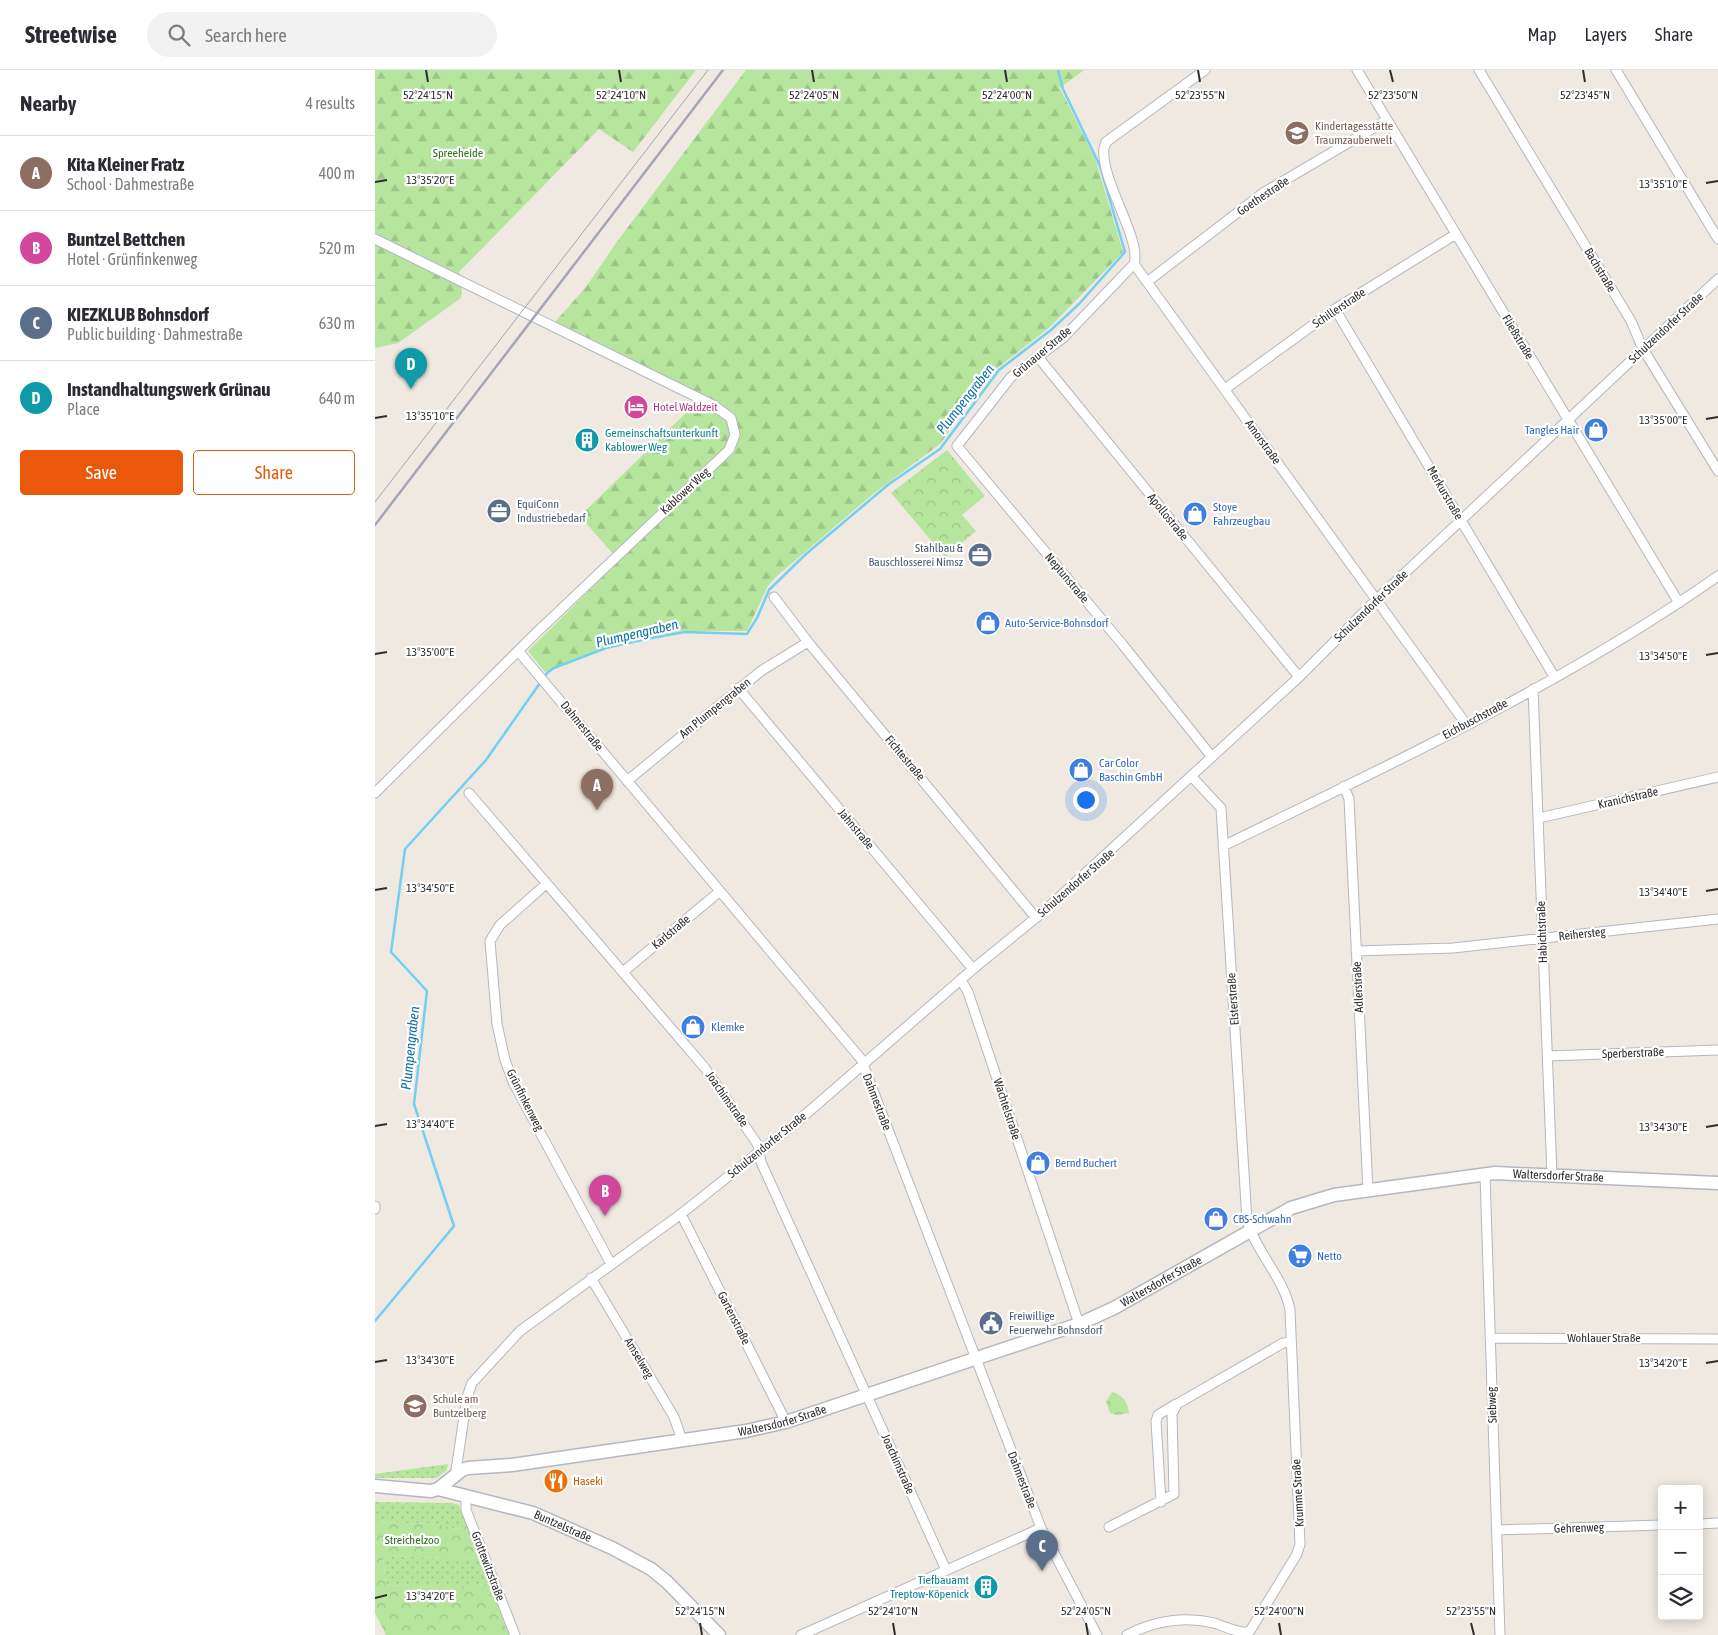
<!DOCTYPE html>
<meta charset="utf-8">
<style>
body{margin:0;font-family:"Asap Condensed",sans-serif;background:#f2f2f3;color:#2b2b33}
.controls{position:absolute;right:15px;bottom:15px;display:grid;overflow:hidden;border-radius:5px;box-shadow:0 2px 12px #0003}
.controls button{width:45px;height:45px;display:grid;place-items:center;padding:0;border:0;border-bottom:1px solid #e1e1e2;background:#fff;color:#2b2b33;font:25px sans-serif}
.you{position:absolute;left:710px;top:729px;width:18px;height:18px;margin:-12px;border:4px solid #fff;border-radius:50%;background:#1a73e8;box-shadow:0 0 0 8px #1a73e833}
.badge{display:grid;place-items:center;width:32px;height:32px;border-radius:50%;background:#ea580c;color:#fff;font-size:16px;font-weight:700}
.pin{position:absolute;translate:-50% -41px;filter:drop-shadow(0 1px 2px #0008)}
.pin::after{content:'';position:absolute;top:26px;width:18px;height:15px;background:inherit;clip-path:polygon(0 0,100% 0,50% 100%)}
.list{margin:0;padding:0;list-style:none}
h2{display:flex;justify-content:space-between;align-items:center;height:65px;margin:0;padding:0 20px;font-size:21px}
h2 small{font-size:16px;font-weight:400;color:#7c7c81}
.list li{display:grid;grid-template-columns:32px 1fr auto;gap:15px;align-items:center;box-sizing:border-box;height:75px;padding:0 20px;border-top:1px solid #e1e1e2}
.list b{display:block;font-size:19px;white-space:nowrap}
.list p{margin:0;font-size:16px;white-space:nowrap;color:#7c7c81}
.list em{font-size:16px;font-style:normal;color:#7c7c81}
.actions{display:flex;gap:10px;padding:15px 20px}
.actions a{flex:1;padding:11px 0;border:1px solid #ea580c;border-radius:5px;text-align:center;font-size:18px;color:#ea580c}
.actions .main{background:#ea580c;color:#fff}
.icon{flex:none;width:28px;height:28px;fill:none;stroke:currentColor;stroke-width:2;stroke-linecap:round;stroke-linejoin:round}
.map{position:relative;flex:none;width:1343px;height:1565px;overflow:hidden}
header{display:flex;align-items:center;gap:30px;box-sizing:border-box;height:70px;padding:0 25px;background:#fff;border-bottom:1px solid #e1e1e2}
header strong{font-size:24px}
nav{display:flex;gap:28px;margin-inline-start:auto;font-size:18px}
.search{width:350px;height:45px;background:#f2f2f3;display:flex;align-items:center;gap:12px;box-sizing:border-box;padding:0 18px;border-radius:28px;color:#7c7c81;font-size:19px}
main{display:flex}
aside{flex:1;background:#fff}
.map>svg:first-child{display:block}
.grass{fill:url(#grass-dots)}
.forest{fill:url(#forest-firs)}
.park{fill:url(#park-crowns)}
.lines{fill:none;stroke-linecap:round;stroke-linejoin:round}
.stream{stroke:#75cff0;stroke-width:2.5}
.street-casing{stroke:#b4b7c1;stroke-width:11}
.secondary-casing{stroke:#b4b7c1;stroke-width:15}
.street{stroke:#fff;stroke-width:9}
.secondary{stroke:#fff;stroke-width:12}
.tram{stroke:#a3a6b8;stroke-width:1}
.rail{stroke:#a3a6b8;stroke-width:2.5}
.ticks{fill:none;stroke:#2e2e2e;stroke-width:2}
.labels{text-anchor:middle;stroke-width:4.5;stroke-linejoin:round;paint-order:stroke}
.education-label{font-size:12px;fill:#785e54;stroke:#fff;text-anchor:start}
.park-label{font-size:12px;fill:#2c6e1b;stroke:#fff}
.street-label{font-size:12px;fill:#2e2e2e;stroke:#fff}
.hotel-label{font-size:12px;fill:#b23c85;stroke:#fff;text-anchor:start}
.shop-label{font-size:12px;fill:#366cbe;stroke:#fff;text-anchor:start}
.culture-label{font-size:12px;fill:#0d838f;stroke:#fff;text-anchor:start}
.service-label{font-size:12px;fill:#4e5e75;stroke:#fff;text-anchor:start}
.food-label{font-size:12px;fill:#c56008;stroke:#fff;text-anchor:start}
.water-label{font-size:14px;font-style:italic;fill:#0d6fa3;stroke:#fff}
.ticks-label{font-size:12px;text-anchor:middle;fill:#2e2e2e;stroke:#fff;stroke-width:4.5;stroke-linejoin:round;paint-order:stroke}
</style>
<header>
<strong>Streetwise</strong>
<div class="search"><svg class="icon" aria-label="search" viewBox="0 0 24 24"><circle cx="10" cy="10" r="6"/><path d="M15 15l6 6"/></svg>Search here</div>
<nav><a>Map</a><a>Layers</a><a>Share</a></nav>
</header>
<main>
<aside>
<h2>Nearby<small>4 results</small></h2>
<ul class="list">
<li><span class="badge" style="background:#8d6e63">A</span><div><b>Kita Kleiner Fratz</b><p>School · Dahmestraße</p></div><em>400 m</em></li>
<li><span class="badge" style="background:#d1479c">B</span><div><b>Buntzel Bettchen</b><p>Hotel · Grünfinkenweg</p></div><em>520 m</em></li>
<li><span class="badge" style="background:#5c6f8a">C</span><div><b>KIEZKLUB Bohnsdorf</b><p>Public building · Dahmestraße</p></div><em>630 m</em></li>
<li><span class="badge" style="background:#0f9aa8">D</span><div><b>Instandhaltungswerk Grünau</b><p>Place</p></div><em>640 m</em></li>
</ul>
<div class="actions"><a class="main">Save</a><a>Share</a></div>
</aside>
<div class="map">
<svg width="1343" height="1565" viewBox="0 0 1343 1565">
<defs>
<pattern id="grass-dots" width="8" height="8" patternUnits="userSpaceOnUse" patternTransform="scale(1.25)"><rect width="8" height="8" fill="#b6e59e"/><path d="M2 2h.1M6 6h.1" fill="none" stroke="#9dc588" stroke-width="1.8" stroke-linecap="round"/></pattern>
<pattern id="forest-firs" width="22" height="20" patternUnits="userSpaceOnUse" patternTransform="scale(1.25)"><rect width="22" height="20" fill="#b6e59e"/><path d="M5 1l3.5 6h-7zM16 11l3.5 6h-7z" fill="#9dc588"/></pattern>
<pattern id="park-crowns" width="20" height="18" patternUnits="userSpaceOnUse" patternTransform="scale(1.25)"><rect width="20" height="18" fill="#b6e59e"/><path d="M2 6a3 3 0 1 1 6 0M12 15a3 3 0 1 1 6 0" fill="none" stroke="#9dc588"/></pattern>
</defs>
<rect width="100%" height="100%" fill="#efe9e1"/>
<path class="grass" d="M 73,1394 L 72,1400 L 61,1408 L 0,1408 L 0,1404 Z
M 0,1432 L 78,1433 L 84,1435 L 92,1456 L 82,1459 L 61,1454 L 0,1452 Z
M 8,1486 L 104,1489 L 114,1513 L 90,1518 L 11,1515 Z"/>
<path class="forest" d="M 0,0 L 321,0 L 258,82 L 224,59 L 84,202 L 87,222 L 86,228 L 23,273 L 0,278 Z
M 371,0 L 709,0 L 685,18 L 721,91 L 748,182 L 675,257 L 621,299 L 603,319 L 565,374 L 498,424 L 402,506 L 393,516 L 372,561 L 307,561 L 229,577 L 170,602 L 153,581 L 242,493 L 237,483 L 205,446 L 319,335 L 324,324 L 180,252 L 211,217 L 241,173 Z"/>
<path class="park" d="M 572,380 L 610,426 L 587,445 L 601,461 L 570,487 L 516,423 Z
M 737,1322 C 749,1326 752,1331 754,1343 L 742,1345 L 735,1343 L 731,1332 Z
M 0,1452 L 61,1454 L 82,1459 L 92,1456 L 104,1489 L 8,1486 L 11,1515 L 90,1518 L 114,1513 L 134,1565 L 11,1565 L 0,1543 Z"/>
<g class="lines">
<path class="stream" d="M 0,1251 L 79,1156 L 39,1034 L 52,921 L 16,882 L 30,779 L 111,690 L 172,603 L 179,598 L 231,578 L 271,569 L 310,562 L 372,564 L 382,548 L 394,520 L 431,484 L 514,414 L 565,379 L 624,300 L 676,260 L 704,234 L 750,182 L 725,96 L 688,19 L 683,0"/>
<defs>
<path id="street" d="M 830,0 L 731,72 L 729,78 C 725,110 767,169 759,194 L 688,268 L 636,307 L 582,376 L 748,575 L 837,687
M 982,0 L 1304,533
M 1104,0 L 1256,251 L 1268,279 L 1343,401
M 1241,0 L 1343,169
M 0,169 L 338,335 L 356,348 L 360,365 L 354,380 L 161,563 L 0,723
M 759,194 L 1091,654
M 772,212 L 888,123 L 1012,50
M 960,239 L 1180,608
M 663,287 L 924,607
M 850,319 L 960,239 L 1081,164
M 399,527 L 433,572 L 661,848
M 144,582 L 486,989 L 666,1458 L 722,1565
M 363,618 L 598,899
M 1158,619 L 1177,1105
M 817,707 L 846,738 L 872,1150 C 881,1182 909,1208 915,1240 L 925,1474 L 922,1484 L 875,1561
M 252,711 L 386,601 L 433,572
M 969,716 L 974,729 L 993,1120
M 94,723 L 330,998 L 383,1075 L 386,1092 L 571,1500
M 1164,748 L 1343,707
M 848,776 C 1016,694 1189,614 1343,506
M 171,814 L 125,855 L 115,871 L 122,954 L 130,990 L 139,1014 L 236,1194
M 981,881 L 1078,878 L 1343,849
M 248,902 L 344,822
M 586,910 L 593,922 L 704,1254
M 1173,986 L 1343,980
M 1110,1105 L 1125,1565
M 0,1136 L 0,1139
M 306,1144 L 411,1352
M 216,1208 L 299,1347 L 307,1370
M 1115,1268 L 1343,1269
M 80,1407 L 92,1327 L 97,1313 L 145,1261 L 306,1144 L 423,1051 L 598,899 L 668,842 L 924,607 L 1001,530 L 1343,209
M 91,1427 L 91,1440 L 140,1565
M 786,1432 L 781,1351 L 783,1345 L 801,1334
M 1324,1454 L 1343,1453
M 734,1457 L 799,1424 L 797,1344 L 802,1334 L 908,1273 L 916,1272
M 1122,1460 L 1287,1455
M 426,1565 L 666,1458
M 752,1565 C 779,1551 809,1546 839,1553 C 848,1556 868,1565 875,1561"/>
<g id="secondary">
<path id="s1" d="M 0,1416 L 56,1421 L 63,1419 L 158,1443 L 237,1478 L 276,1499 L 292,1512 L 344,1565"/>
<path id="s2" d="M 63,1419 L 87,1400 L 93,1398 L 137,1395 L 371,1361 L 411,1352 L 704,1254 L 739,1238 L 916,1138 L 959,1125 L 1120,1103 L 1343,1113"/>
</g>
</defs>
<use href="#street" class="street-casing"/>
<use href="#secondary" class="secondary-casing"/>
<use href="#street" class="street"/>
<use href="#secondary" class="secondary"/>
<path class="tram" d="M 0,432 L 333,0"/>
<path class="rail" d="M 0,455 L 348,0"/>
</g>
<path class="ticks" d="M 51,0 L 53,12M 244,0 L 246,12M 437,0 L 439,12M 630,0 L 632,12M 823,0 L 825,12M 1015,0 L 1018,12M 1208,0 L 1210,12M 0,112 L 12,110M 1331,113 L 1343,111M 0,348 L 12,346M 1331,349 L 1343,347M 0,584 L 12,582M 1331,585 L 1343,583M 0,820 L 12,818M 1331,821 L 1343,819M 0,1056 L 12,1054M 1331,1057 L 1343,1055M 0,1292 L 12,1290M 1331,1293 L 1343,1291M 0,1528 L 12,1525M 325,1553 L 327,1565M 518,1553 L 520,1565M 711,1553 L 713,1565M 904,1553 L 906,1565M 1096,1553 L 1099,1565"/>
<defs>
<symbol id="school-disc" viewBox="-11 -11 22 22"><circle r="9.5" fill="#8d6e63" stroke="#fff"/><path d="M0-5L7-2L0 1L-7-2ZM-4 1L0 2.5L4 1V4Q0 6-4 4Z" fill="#fff"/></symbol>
<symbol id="hotel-disc" viewBox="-11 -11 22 22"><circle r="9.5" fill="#d1479c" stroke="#fff"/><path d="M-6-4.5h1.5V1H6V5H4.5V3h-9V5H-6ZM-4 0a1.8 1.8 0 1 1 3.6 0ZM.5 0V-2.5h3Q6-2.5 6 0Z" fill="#fff"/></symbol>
<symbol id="shop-disc" viewBox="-11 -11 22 22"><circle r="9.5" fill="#3f7fe0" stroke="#fff"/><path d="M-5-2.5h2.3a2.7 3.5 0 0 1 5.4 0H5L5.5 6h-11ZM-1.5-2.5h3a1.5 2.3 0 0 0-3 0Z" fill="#fff"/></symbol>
<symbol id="building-disc" viewBox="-11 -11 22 22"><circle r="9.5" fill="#0f9aa8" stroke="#fff"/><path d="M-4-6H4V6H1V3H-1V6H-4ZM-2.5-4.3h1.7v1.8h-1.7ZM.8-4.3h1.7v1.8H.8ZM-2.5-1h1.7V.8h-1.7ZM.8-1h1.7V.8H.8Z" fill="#fff"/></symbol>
<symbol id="office-disc" viewBox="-11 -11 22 22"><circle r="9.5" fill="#5c6f8a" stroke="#fff"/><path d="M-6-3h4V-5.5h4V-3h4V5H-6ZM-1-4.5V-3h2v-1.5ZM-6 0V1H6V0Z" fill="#fff"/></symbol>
<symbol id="supermarket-disc" viewBox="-11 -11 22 22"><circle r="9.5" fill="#3f7fe0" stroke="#fff"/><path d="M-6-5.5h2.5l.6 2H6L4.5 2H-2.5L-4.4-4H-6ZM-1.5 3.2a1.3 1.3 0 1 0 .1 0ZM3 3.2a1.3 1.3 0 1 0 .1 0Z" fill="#fff"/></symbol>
<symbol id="civic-disc" viewBox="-11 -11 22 22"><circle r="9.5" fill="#5c6f8a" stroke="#fff"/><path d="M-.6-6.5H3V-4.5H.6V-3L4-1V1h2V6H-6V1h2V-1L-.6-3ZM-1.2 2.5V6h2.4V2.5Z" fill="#fff"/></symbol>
<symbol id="restaurant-disc" viewBox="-11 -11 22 22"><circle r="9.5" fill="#e8710a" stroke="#fff"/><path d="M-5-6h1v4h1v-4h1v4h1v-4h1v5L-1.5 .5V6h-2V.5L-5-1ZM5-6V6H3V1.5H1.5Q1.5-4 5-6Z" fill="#fff"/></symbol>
</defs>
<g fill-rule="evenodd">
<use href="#school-disc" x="908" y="49" width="28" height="28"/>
<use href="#hotel-disc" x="247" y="323" width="28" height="28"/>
<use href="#shop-disc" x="1207" y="346" width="28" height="28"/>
<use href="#building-disc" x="198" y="356" width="28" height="28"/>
<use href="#office-disc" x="110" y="427" width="28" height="28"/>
<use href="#shop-disc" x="806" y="430" width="28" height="28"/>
<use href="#office-disc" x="591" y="471" width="28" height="28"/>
<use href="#shop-disc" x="599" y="539" width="28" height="28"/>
<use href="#shop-disc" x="692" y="686" width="28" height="28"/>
<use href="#shop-disc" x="304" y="943" width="28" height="28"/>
<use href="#shop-disc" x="649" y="1079" width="28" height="28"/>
<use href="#shop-disc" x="827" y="1135" width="28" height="28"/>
<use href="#supermarket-disc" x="911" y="1172" width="28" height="28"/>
<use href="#civic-disc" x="602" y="1239" width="28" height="28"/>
<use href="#school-disc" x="26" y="1322" width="28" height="28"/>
<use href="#restaurant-disc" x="167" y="1397" width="28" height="28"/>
<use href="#building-disc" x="597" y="1503" width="28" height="28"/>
</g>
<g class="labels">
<g class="education-label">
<text x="940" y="60">Kindertagesstätte<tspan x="940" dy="14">Traumzauberwelt</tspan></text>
<text x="58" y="1333">Schule am<tspan x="58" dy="14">Buntzelberg</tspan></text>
</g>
<g class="park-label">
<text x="83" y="87">Spreeheide</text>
<text x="37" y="1474">Streichelzoo</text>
</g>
<g class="street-label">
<text transform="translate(888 126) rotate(-34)" y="4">Goethestraße</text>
<text transform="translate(1225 200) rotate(59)" y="4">Bachstraße</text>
<text transform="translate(964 238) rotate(-34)" y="4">Schillerstraße</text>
<text transform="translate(1291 258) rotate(-43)" y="4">Schulzendorfer Straße</text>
<text transform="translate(1143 267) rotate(59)" y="4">Fließstraße</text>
<text transform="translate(667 282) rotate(-40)" y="4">Grünauer Straße</text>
<text transform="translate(888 372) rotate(54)" y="4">Amorstraße</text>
<text transform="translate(310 421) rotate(-43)" y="4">Kablower Weg</text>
<text transform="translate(1070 423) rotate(60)" y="4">Merkurstraße</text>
<text transform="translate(793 447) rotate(51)" y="4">Apollostraße</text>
<text transform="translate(692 508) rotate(50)" y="4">Neptunstraße</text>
<text transform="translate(996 536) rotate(-44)" y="4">Schulzendorfer Straße</text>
<text transform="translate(340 638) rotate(-39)" y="4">Am Plumpengraben</text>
<text transform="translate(1100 649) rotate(-28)" y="4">Eichbuschstraße</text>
<text transform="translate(207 656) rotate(51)" y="4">Dahmestraße</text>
<text transform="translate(530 688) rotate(50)" y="4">Fichtestraße</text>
<text transform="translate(1253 728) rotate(-13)" y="4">Kranichstraße</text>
<text transform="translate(481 759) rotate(50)" y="4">Jahnstraße</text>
<text transform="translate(701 813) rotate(-41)" y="4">Schulzendorfer Straße</text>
<text transform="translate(296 862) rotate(-40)" y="4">Karlstraße</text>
<text transform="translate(1167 862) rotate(-92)" y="4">Habichtstraße</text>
<text transform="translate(1207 864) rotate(-6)" y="4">Reihersteg</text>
<text transform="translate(983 917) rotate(-93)" y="4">Adlerstraße</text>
<text transform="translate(858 929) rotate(-94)" y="4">Elsterstraße</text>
<text transform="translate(1258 983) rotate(-2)" y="4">Sperberstraße</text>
<text transform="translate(352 1029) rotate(55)" y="4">Joachimstraße</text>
<text transform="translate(150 1030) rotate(63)" y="4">Grünfinkenweg</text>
<text transform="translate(502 1032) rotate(69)" y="4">Dahmestraße</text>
<text transform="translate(632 1039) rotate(72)" y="4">Wachtelstraße</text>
<text transform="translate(392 1075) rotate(-39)" y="4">Schulzendorfer Straße</text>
<text dy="4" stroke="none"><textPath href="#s2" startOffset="1180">Waltersdorfer Straße</textPath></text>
<text dy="4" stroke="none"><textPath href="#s2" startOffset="760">Waltersdorfer Straße</textPath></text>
<text transform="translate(359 1248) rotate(63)" y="4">Gartenstraße</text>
<text x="1229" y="1272">Wohlauer Straße</text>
<text transform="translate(264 1288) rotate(59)" y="4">Amselweg</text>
<text transform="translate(1117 1335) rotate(-92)" y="4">Siebweg</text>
<text dy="4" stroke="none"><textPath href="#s2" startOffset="355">Waltersdorfer Straße</textPath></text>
<text transform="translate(523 1394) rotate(66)" y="4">Joachimstraße</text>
<text transform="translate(647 1410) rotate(69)" y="4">Dahmestraße</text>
<text transform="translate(923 1423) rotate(-93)" y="4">Krumme Straße</text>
<text dy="4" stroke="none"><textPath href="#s1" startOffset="194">Buntzelstraße</textPath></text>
<text transform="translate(1204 1458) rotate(-2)" y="4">Gehrenweg</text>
<text transform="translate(113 1496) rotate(69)" y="4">Grottewitzstraße</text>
</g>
<g class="hotel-label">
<text x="278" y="341">Hotel Waldzeit</text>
</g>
<g class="shop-label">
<text x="1204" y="364" text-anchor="end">Tangles Hair</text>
<text x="838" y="441">Stoye<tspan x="838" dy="14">Fahrzeugbau</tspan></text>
<text x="630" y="557">Auto-Service-Bohnsdorf</text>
<text x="724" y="697">Car Color<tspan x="724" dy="14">Baschin GmbH</tspan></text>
<text x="336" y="961">Klemke</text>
<text x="680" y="1097">Bernd Buchert</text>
<text x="858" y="1153">CBS-Schwahn</text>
<text x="942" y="1190">Netto</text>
</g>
<g class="culture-label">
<text x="230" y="367">Gemeinschaftsunterkunft<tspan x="230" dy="14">Kablower Weg</tspan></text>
<text x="594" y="1514" text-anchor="end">Tiefbauamt<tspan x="594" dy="14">Treptow-Köpenick</tspan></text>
</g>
<g class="service-label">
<text x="142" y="438">EquiConn<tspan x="142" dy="14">Industriebedarf</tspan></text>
<text x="588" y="482" text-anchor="end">Stahlbau &amp;<tspan x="588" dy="14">Bauschlosserei Nimsz</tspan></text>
<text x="634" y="1250">Freiwillige<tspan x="634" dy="14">Feuerwehr Bohnsdorf</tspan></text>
</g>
<g class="food-label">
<text x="198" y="1415">Haseki</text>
</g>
<g class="water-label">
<text transform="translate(590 329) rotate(-52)" y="5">Plumpengraben</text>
<text transform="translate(262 563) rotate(-13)" y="5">Plumpengraben</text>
<text transform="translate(35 978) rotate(-84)" y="5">Plumpengraben</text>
</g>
</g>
<g class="ticks-label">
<text x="53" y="29">52°24'15"N</text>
<text x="246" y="29">52°24'10"N</text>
<text x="439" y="29">52°24'05"N</text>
<text x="632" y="29">52°24'00"N</text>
<text x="825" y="29">52°23'55"N</text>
<text x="1018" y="29">52°23'50"N</text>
<text x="1210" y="29">52°23'45"N</text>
<text x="55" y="114">13°35'20"E</text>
<text x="1288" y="118">13°35'10"E</text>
<text x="55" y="350">13°35'10"E</text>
<text x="1288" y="354">13°35'00"E</text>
<text x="55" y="586">13°35'00"E</text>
<text x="1288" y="590">13°34'50"E</text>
<text x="55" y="822">13°34'50"E</text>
<text x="1288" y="826">13°34'40"E</text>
<text x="55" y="1058">13°34'40"E</text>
<text x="1288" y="1061">13°34'30"E</text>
<text x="55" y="1294">13°34'30"E</text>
<text x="1288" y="1297">13°34'20"E</text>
<text x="55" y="1530">13°34'20"E</text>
<text x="325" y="1545">52°24'15"N</text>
<text x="518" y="1545">52°24'10"N</text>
<text x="711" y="1545">52°24'05"N</text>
<text x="904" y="1545">52°24'00"N</text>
<text x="1096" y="1545">52°23'55"N</text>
</g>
</svg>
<div class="controls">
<button>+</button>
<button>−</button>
<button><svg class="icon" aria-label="layers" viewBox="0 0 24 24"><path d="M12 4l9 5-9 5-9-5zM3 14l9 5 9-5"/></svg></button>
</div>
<div class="you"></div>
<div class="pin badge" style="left:222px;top:740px;background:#8d6e63">A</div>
<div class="pin badge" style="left:230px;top:1146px;background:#d1479c">B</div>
<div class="pin badge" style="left:667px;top:1501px;background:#5c6f8a">C</div>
<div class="pin badge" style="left:36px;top:319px;background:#0f9aa8">D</div>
</div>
</main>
